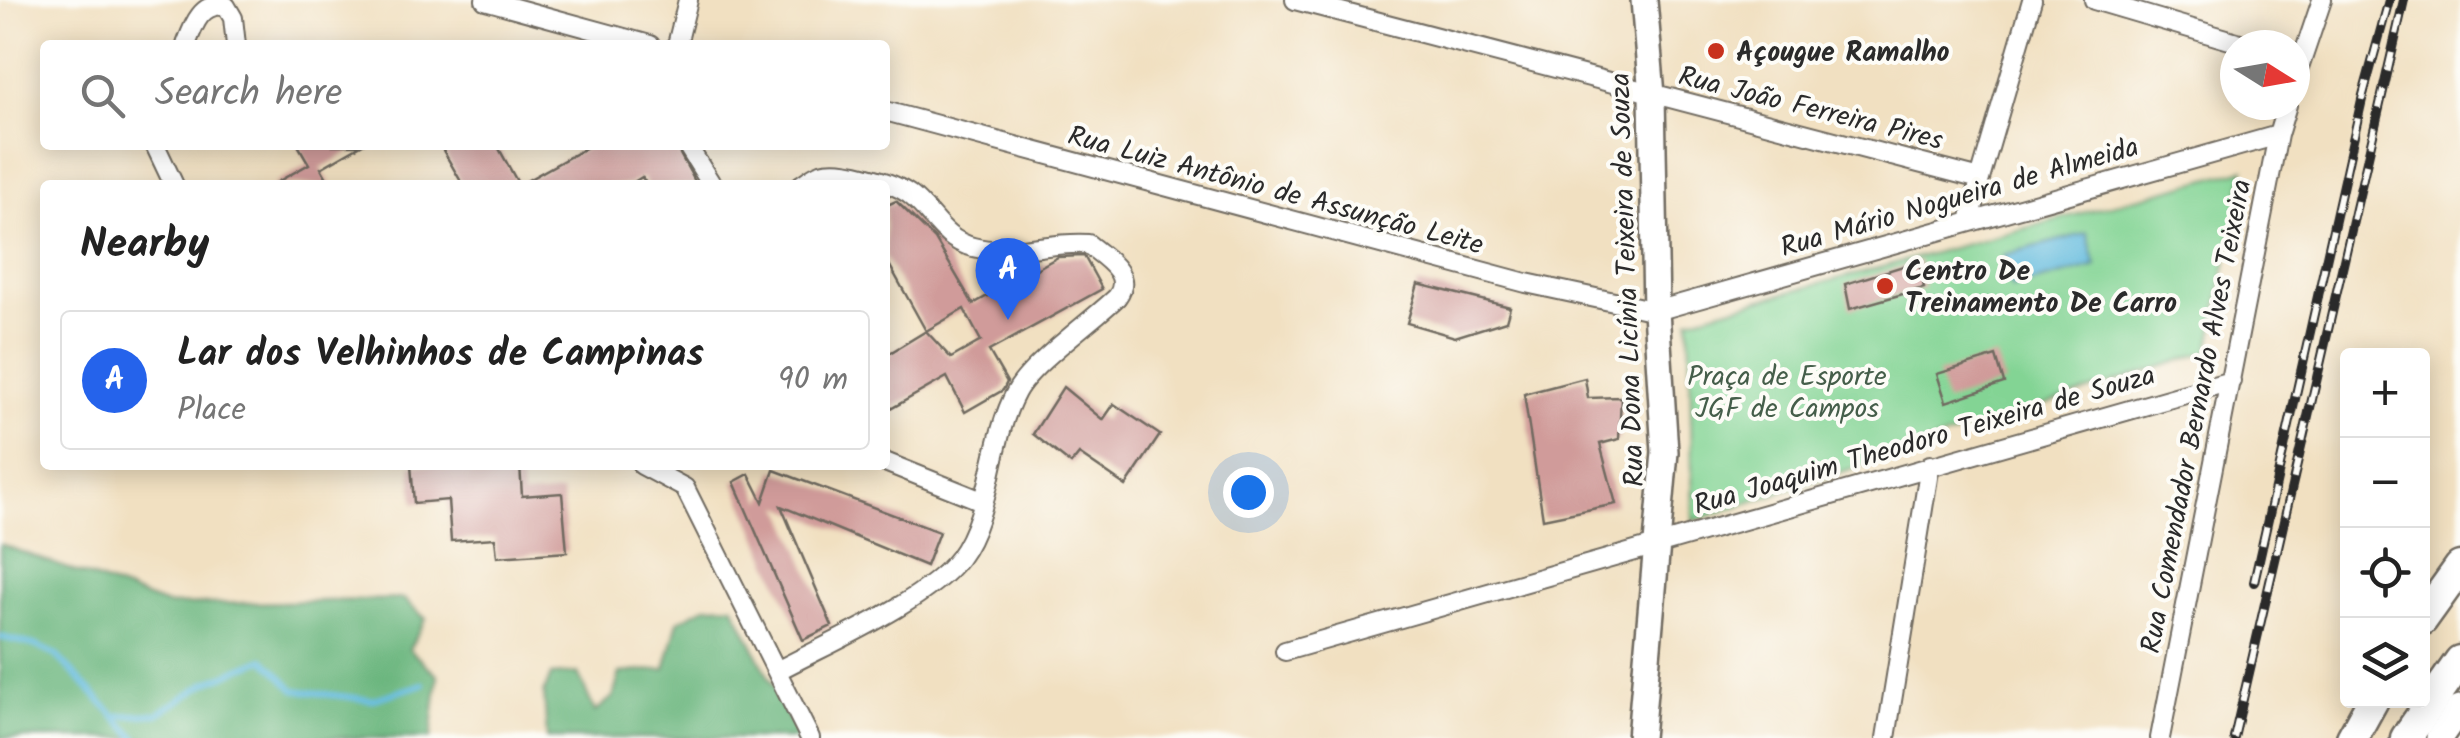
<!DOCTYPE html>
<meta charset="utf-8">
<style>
body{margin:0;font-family:Kalam,sans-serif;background:#f2f2f2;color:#222}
.controls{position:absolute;right:30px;bottom:30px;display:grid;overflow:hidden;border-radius:10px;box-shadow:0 5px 25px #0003}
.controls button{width:90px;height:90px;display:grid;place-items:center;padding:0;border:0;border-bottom:2px solid #e0e0e0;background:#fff;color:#222;font:50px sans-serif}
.compass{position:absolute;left:2220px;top:30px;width:90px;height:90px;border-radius:50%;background:#fff;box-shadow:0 5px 25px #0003;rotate:101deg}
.you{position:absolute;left:1248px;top:492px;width:35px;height:35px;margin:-25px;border:8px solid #fff;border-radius:50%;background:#1a73e8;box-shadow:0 0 0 15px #1a73e833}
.badge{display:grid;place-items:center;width:65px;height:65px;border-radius:50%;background:#2563eb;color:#fff;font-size:32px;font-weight:700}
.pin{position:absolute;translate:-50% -82px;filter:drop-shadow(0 2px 5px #0008)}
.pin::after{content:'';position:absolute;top:52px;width:35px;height:30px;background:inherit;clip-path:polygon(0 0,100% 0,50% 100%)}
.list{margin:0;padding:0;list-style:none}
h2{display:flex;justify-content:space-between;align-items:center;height:130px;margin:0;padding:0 40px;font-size:42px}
h2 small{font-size:32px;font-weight:400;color:#767676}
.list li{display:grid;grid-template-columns:65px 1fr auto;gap:30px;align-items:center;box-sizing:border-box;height:140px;margin:0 20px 20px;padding:0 20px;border:2px solid #e0e0e0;border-radius:10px}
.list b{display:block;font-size:38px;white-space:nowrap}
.list p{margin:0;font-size:32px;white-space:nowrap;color:#767676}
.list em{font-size:32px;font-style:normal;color:#767676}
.icon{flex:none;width:55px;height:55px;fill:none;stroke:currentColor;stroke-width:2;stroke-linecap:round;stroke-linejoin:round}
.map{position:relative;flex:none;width:2460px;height:738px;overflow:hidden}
.search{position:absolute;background:#fff;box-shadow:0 5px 25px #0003;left:40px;top:40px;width:850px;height:110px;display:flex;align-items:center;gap:25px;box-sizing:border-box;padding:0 35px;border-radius:10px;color:#767676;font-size:38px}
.panel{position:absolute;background:#fff;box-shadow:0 5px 25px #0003;left:40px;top:180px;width:850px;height:290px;border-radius:10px}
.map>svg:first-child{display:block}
.green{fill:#83d494;stroke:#578060;stroke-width:2.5}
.forest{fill:#6ab67e;stroke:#4a7054;stroke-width:2.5}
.water{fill:#5fb9dd;stroke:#457284;stroke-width:2.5}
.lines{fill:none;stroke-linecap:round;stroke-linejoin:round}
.stream{stroke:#5fb9dd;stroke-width:6}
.building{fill:#d09b9a;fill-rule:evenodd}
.minor-casing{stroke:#706a60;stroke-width:22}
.secondary-casing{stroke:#706a60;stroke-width:30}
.trunk-casing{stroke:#706a60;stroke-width:35}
.minor{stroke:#fff;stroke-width:18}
.secondary{stroke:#fff;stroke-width:25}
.trunk{stroke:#fff;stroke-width:30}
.rail-casing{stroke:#2b2b2b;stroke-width:10}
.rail{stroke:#fdfcf7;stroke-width:6;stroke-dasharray:19;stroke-linecap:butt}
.poi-dot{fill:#c8321e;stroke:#fdfcf7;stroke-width:4}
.labels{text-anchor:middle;stroke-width:8;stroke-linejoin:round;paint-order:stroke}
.poi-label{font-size:28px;font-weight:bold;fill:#2b2b2b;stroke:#fdfcf7;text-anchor:start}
.street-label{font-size:28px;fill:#2b2b2b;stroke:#fdfcf7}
.park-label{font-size:28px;fill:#455e4a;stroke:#fdfcf7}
</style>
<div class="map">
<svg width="2460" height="738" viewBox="0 0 2460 738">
<rect width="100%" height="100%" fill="#fdfcf7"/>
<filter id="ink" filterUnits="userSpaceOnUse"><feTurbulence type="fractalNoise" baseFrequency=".01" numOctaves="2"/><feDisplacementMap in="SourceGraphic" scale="20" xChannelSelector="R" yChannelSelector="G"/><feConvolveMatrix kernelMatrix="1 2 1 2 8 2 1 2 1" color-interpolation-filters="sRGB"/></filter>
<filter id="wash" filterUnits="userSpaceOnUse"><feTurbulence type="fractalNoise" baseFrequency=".0048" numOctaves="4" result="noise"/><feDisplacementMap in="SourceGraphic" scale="40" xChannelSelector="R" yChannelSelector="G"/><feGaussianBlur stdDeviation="2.25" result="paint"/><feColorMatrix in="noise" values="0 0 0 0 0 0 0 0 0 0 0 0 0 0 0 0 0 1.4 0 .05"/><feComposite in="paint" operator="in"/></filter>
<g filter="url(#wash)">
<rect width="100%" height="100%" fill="#f1e0c1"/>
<path class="green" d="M 2245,169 L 2209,351 L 1693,521 L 1689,319 Z"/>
<path class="forest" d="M 0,544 L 167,605 L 404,599 L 426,619 L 409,649 L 438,676 L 431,738 L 0,738 Z
M 733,605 L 799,738 L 547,738 L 544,693 L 551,675 L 578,673 L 595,712 L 613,697 L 620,673 L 665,669 L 678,621 L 706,606 Z"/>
<path class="water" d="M 2087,233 L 2096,266 L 2012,288 L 2003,255 Z"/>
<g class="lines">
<path class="stream" d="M 0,637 L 34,645 L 56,655 L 136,738
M 115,716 L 158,714 L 206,683 L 264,659 L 295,690 L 371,700 L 423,684"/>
</g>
<g id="blocks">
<path class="building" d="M 298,145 L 361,145 L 321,168 L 331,185 L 272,185 L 309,164 Z
M 440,145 L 497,145 L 519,185 L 591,145 L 675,145 L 697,185 L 647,185 L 642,177 L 629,185 L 463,185 Z
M 896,201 L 935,239 L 973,304 L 1058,257 L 1084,256 L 1102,289 L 989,351 L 1007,382 L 1003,390 L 965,412 L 947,377 L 885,412 L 885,356 L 926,331 L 885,257 L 885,206 ZM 964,309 L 981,341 L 951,358 L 926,331 Z
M 1919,261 L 1924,288 L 1850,309 L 1845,284 Z
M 1418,284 L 1510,307 L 1506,321 L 1455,337 L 1407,323 Z
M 1996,356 L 2004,383 L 1946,402 L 1937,374 Z
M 1585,378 L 1588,398 L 1621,397 L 1619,439 L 1600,444 L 1616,504 L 1543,519 L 1524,394 Z
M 1063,387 L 1103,420 L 1114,404 L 1160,435 L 1126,486 L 1079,454 L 1071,464 L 1033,434 Z
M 411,465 L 475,465 L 475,468 L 520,465 L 522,496 L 562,493 L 567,552 L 497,557 L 495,538 L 451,541 L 448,500 L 414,503 Z
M 774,470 L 939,532 L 926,566 L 781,506 L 832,626 L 803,640 L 734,482 L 749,474 L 763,502 Z"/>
</g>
</g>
<g filter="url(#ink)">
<use href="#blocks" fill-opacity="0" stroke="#706a60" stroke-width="2.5"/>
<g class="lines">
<defs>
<path id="minor" d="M 485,0 L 650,45
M 1295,0 L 1980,179 L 1970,222
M 2094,0 L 2247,45
M 186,45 C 193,26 201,1 226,6 L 233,18 L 236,45
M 677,45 L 688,0
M 2295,80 L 2322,0
M 885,111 L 1526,283 L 1656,311 L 2278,135
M 155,145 L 174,185
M 687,145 L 712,185
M 1980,179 L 2032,0
M 885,462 L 982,501
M 642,465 L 685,488 L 810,738
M 1285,651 L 2231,381
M 777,671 C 827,644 926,602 959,558 C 992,514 989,442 1016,392 C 1031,364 1092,321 1117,297 C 1134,274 1105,258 1088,244 C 1050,241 1010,257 973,247 C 941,239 933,212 909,194 C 892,182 841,166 821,173 C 814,175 807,181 801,185
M 1886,738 L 1930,465
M 2160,738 L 2278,135 L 2287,105"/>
<path id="secondary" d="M 1640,738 L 1665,452 L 1656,311 L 1652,95 L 1644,0
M 2439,738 L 2460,708"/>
<path id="trunk" d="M 2422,620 L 2460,567
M 2352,738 L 2373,700
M 2406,738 L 2460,661"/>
</defs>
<use href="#minor" class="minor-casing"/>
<use href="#secondary" class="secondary-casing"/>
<use href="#trunk" class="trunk-casing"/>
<use href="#minor" class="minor"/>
<use href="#secondary" class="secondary"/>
<use href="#trunk" class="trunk"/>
<defs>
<path id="rail" d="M 2254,582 L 2363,95 L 2389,0
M 2234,738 L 2404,0"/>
</defs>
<use href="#rail" class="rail-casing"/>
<use href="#rail" class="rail"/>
</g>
</g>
<g class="poi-dot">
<circle cx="1716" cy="51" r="10"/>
<circle cx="1885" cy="286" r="10"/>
</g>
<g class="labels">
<g class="poi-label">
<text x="1736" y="61">Açougue Ramalho</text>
<text x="1905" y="280">Centro De<tspan x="1905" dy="32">Treinamento De Carro</tspan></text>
</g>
<g class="street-label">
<text transform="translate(1811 107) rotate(14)" y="10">Rua João Ferreira Pires</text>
<text transform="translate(1276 189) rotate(15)" y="10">Rua Luiz Antônio de Assunção Leite</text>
<text transform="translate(1959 196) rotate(-16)" y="10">Rua Mário Nogueira de Almeida</text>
<text transform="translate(1626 280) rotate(-92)" y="10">Rua Dona Licínia Teixeira de Souza</text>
<text transform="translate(2195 416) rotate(-79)" y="10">Rua Comendador Bernardo Alves Teixeira</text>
<text transform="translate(1924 439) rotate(-16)" y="10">Rua Joaquim Theodoro Teixeira de Souza</text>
</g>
<g class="park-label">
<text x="1787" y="385">Praça de Esporte<tspan x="1787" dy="32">JGF de Campos</tspan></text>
</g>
</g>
</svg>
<div class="controls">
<button>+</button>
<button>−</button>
<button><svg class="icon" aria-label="locate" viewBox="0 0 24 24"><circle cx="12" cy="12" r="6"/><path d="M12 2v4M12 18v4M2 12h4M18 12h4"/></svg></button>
<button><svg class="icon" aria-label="layers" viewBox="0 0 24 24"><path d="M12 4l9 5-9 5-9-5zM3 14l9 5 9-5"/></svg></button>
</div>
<svg class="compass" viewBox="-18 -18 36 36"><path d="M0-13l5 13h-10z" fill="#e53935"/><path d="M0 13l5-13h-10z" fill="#767676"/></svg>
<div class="you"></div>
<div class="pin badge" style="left:1008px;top:320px">A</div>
<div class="search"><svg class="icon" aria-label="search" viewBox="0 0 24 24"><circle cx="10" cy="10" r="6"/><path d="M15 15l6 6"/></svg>Search here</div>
<section class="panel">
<h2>Nearby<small></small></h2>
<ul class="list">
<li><span class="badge">A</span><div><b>Lar dos Velhinhos de Campinas</b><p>Place</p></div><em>90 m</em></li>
</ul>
</section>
</div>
